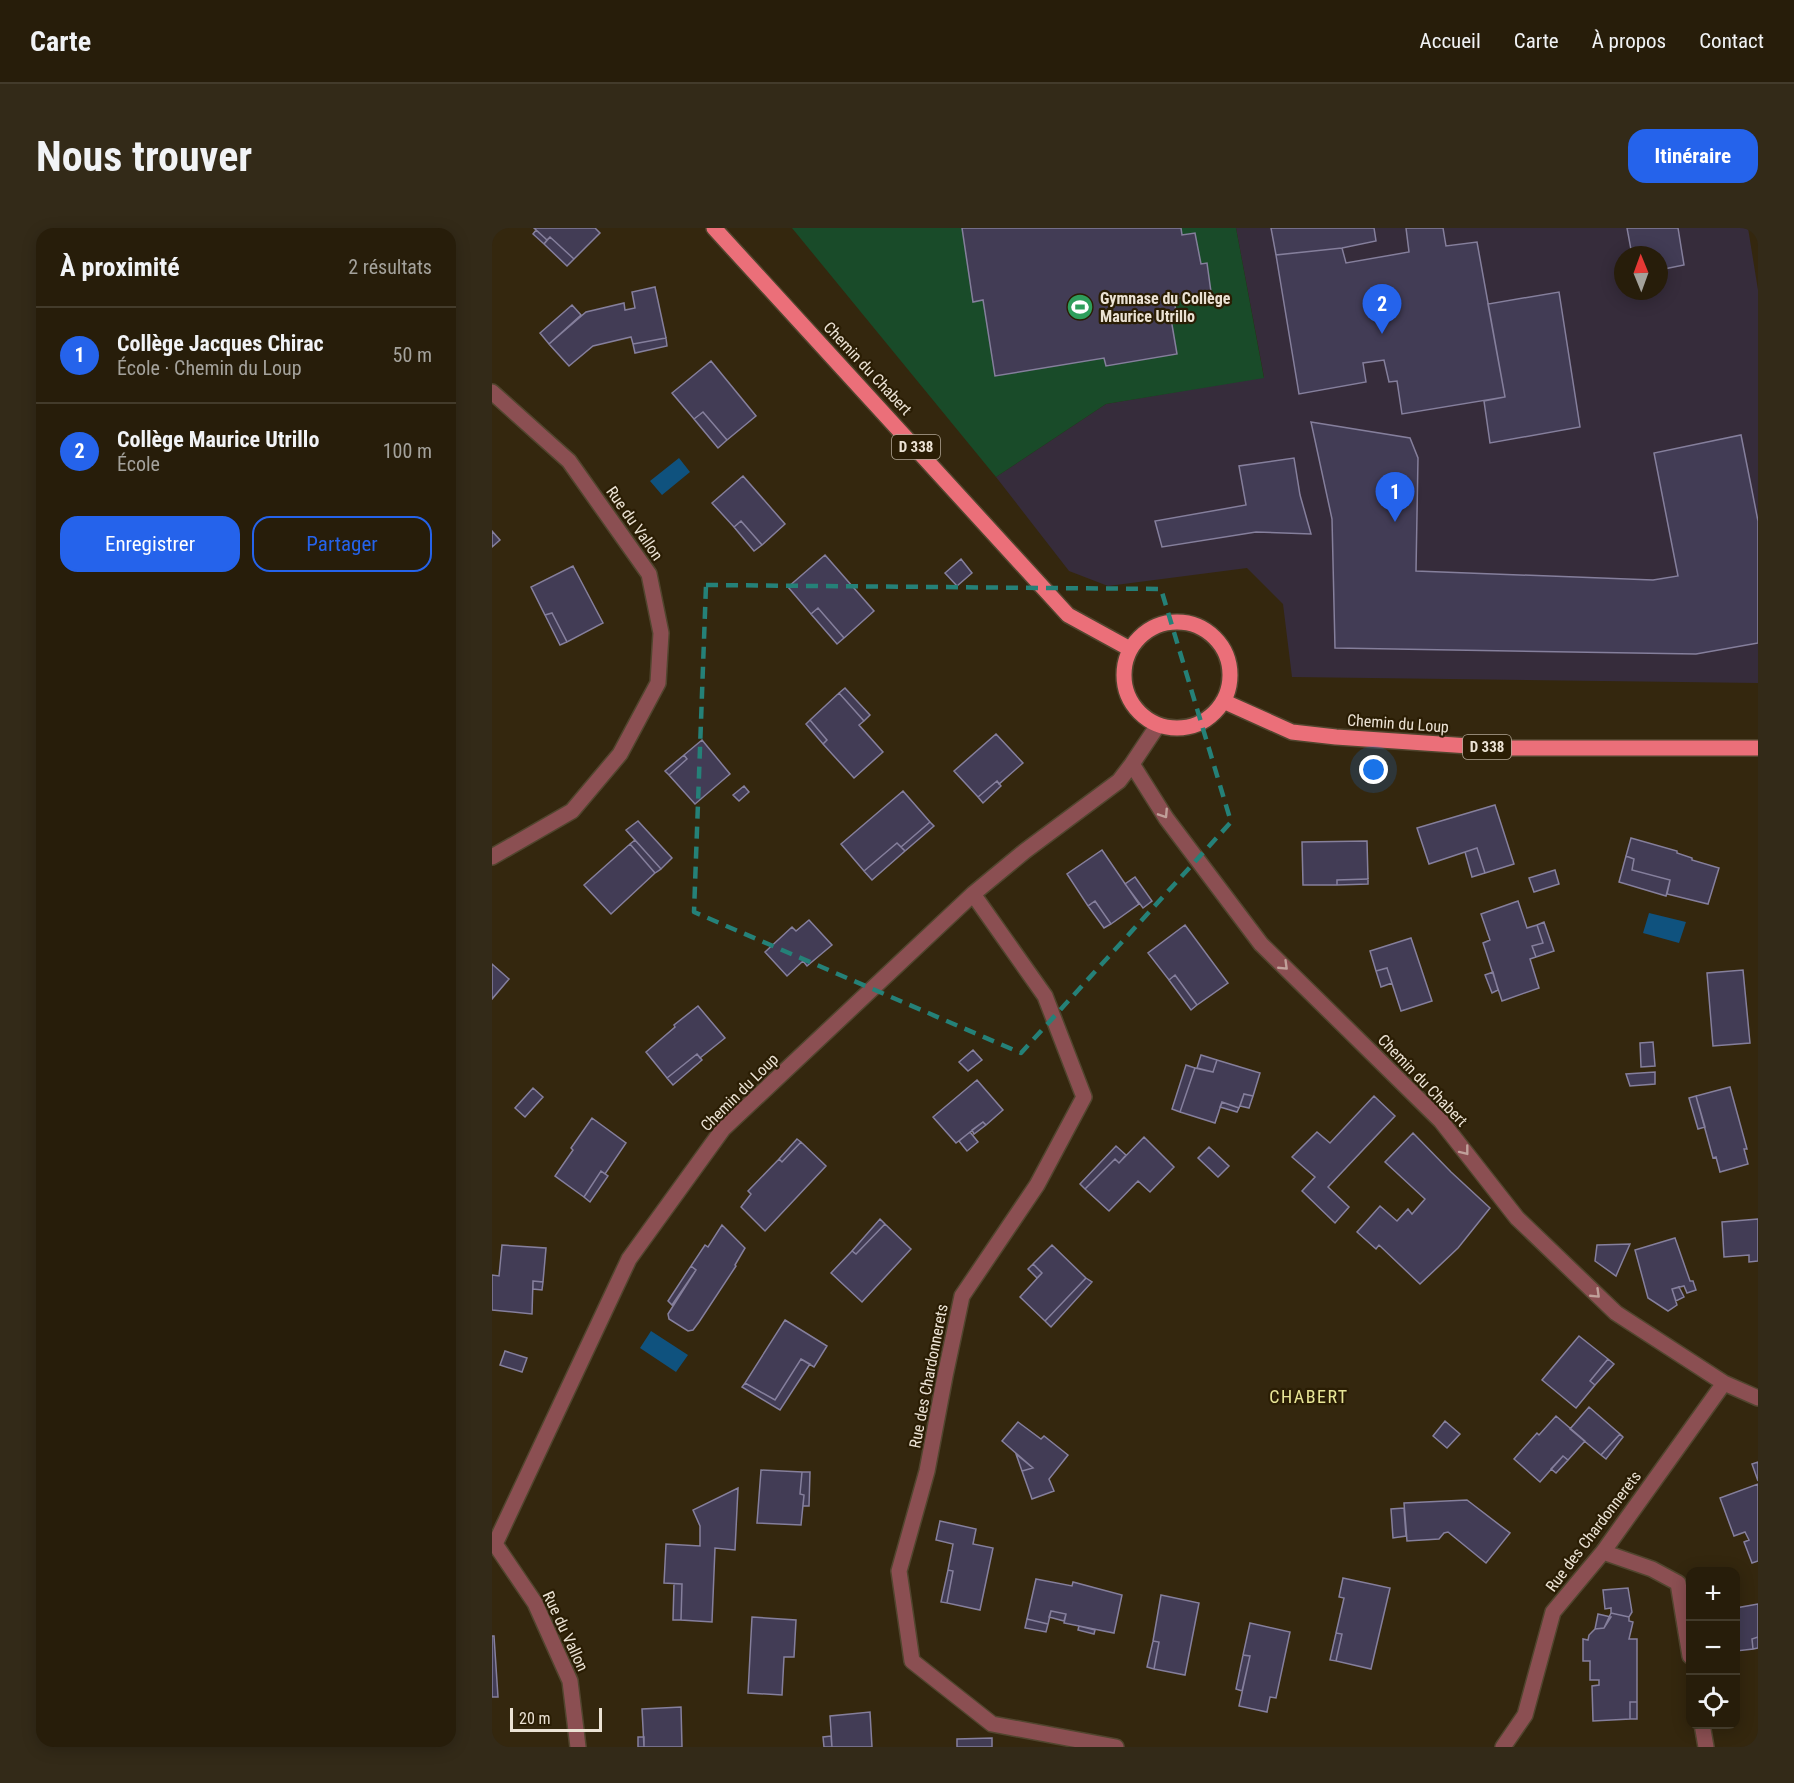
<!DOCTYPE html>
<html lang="fr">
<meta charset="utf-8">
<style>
body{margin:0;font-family:"Roboto Condensed",sans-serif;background:#332a18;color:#f1f3f6}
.controls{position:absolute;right:18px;bottom:18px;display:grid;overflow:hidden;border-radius:12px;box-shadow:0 3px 15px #0003}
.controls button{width:54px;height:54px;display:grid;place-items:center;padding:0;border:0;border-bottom:2px solid #433b2b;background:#271d0a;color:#f1f3f6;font:30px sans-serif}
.compass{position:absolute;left:1122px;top:18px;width:54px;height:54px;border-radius:50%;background:#271d0a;box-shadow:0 3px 15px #0003;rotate:359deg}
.scale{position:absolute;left:18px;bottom:15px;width:92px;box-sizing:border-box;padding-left:6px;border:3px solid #ebe2d4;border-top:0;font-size:16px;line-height:21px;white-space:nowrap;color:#ebe2d4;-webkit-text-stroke:4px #2a1d04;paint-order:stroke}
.you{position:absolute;left:882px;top:542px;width:21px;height:21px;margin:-15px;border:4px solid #fff;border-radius:50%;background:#1a73e8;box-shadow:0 0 0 9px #1a73e833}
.badge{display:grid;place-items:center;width:39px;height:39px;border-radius:50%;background:#2563eb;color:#fff;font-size:20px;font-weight:700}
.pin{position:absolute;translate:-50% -50px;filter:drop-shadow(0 2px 3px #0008)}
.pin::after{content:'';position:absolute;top:32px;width:21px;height:18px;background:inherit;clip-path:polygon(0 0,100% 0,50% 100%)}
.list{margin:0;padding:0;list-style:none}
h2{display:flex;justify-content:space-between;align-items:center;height:78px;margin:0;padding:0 24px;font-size:26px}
h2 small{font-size:20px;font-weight:400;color:#a4a29c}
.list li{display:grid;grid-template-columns:39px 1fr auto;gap:18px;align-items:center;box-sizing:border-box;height:96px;padding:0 24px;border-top:2px solid #433b2b}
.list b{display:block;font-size:22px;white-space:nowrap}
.list p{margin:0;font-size:20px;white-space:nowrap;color:#a4a29c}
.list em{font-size:20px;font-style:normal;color:#a4a29c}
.actions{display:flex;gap:12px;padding:18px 24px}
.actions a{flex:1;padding:14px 0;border:2px solid #2563eb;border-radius:18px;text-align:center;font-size:21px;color:#2563eb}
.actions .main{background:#2563eb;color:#fff}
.icon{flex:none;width:33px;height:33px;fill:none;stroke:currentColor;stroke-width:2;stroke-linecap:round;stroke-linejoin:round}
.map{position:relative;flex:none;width:1266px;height:1519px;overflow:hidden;border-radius:18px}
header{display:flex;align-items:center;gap:36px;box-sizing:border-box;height:84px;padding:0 30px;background:#271d0a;border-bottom:2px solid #433b2b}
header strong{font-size:28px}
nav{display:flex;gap:33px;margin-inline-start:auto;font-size:21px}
.intro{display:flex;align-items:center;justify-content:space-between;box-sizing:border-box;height:144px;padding:0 36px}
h1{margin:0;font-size:42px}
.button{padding:15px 27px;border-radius:18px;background:#2563eb;color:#fff;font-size:21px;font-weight:700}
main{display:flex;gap:36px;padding:0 36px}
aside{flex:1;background:#271d0a;border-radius:18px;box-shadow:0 3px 15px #0003}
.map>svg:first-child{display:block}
.education{fill:#362c3b;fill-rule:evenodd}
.green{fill:#194b29}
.water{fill:#0f527e}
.building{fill:#423c55;stroke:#857f9c;stroke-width:1.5}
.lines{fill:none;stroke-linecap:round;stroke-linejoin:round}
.street-casing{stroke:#51452e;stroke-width:18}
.primary-casing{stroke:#51452e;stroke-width:18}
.street{stroke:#8b4f52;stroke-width:15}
.primary{stroke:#eb6f79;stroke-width:15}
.oneway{stroke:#c0a09a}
.marked{fill:none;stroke:#258178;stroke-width:4.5;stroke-dasharray:12 8;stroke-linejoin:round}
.labels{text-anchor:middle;stroke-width:4.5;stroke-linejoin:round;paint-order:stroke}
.shield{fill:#2a1d04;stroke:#b1a796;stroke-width:1.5}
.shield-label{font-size:15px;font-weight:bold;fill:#ebe2d4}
.poi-label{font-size:16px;font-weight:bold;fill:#ebe2d4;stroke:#2a1d04;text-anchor:start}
.street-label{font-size:16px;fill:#ebe2d4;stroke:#2a1d04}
.neighbourhood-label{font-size:18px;letter-spacing:1.5px;fill:#e8e697;stroke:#2a1d04}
</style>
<header>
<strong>Carte</strong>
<nav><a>Accueil</a><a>Carte</a><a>À propos</a><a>Contact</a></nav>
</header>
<div class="intro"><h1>Nous trouver</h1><a class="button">Itinéraire</a></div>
<main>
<aside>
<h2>À proximité<small>2 résultats</small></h2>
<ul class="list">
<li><span class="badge">1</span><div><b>Collège Jacques Chirac</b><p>École · Chemin du Loup</p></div><em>50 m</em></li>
<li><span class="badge">2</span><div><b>Collège Maurice Utrillo</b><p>École</p></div><em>100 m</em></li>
</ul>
<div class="actions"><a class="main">Enregistrer</a><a>Partager</a></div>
</aside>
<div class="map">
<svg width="1266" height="1519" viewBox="0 0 1266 1519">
<rect width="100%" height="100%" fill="#34270e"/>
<path class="education" d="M 744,0 L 1256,0 L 1266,62 L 1266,455 L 800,449 L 791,376 L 755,340 L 616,358 L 577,343 L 504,249 L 614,176 L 772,149 ZM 1131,27 L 1167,27 L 1167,63 L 1131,63 Z"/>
<path class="green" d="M 300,0 L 744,0 L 772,150 L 614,176 L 504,249 Z"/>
<path class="water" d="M 187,230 L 198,244 L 170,267 L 158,253 Z
M 1157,685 L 1194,694 L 1187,715 L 1151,705 Z
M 159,1103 L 196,1127 L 184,1144 L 148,1120 Z"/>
<path class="building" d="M 42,0 L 103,0 L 108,5 L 82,31 L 58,9 L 55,12 Z
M 470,0 L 689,0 L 690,7 L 703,5 L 709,36 L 715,35 L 719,64 L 682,71 L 684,84 L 678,85 L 685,126 L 614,138 L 612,130 L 503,148 L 491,72 L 481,74 Z
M 779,0 L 882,0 L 884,13 L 850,20 L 784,27 Z
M 914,0 L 951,0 L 954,18 L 985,14 L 1013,169 L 910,186 L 905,153 L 897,154 L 892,132 L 871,135 L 874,154 L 807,166 L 784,27 L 850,20 L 854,35 L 917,24 Z
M 1135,0 L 1186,0 L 1192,37 L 1167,42 L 1167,27 L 1140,27 Z
M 44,2 L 55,12 L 52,16 L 41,6 Z
M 58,9 L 82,31 L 75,38 L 52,16 Z
M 163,59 L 174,110 L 141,116 L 139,109 L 101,118 L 77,138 L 57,116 L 94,84 L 132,75 L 133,82 L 143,80 L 140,64 Z
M 1067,64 L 1088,199 L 998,215 L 992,173 L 1013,169 L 996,76 Z
M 80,77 L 89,87 L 57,116 L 48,105 Z
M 174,110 L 175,118 L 143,125 L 141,116 Z
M 219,133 L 264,188 L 235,212 L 211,184 L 202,191 L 180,165 Z
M 211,184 L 235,212 L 226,220 L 202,191 Z
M 819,194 L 918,210 L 926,230 L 924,343 L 1161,352 L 1186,348 L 1162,225 L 1249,207 L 1266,293 L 1266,415 L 1204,426 L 843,420 L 840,291 Z
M 802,230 L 808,267 L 819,306 L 764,304 L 670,319 L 663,293 L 754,277 L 747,238 Z
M 251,248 L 293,296 L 270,317 L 249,293 L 242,299 L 220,275 Z
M 249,293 L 270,317 L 262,323 L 242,299 Z
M 0,303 L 8,312 L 0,319 Z
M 333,327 L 382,383 L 352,410 L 326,380 L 319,386 L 296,359 Z
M 469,331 L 480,345 L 465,358 L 453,345 Z
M 81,338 L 111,395 L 75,414 L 60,385 L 53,387 L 39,359 Z
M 326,380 L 352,410 L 345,416 L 319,386 Z
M 60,385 L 75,414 L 68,417 L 53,387 Z
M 353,460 L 378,487 L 372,493 L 347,465 Z
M 347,465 L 372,493 L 367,497 L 391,524 L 362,550 L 331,516 L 335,512 L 318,492 Z
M 318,492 L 335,512 L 331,516 L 314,496 Z
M 504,506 L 531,535 L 507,556 L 505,553 L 486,569 L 462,543 Z
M 210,512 L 238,546 L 203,576 L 177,547 L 195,531 L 192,527 Z
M 192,527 L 195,531 L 177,547 L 173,543 Z
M 505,553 L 509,558 L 491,575 L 486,569 Z
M 252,558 L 257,564 L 247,573 L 241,567 Z
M 411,563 L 438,594 L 409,619 L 405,615 L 372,643 L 349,616 Z
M 1003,577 L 1022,636 L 993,645 L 985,620 L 937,636 L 925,600 Z
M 146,593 L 180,630 L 169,641 L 134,602 Z
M 438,594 L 442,598 L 413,623 L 409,619 Z
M 1139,610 L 1185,623 L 1185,625 L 1200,630 L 1200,632 L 1227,640 L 1216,676 L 1175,666 L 1178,652 L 1140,642 L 1142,631 L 1134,628 Z
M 143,612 L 169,641 L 163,645 L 138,616 Z
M 875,613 L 876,651 L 845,652 L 845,657 L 811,657 L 810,614 Z
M 405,615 L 413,623 L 380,652 L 372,643 Z
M 138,616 L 163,645 L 119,686 L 92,657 Z
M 985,620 L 993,645 L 980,649 L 973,624 Z
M 610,622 L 647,676 L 619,696 L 603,673 L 596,678 L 575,646 Z
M 1134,628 L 1142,631 L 1140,642 L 1178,652 L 1174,668 L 1127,654 Z
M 1063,642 L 1067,656 L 1042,664 L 1037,650 Z
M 643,649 L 660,673 L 651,680 L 633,656 Z
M 876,651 L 876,656 L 845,657 L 845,652 Z
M 603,673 L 619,696 L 612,700 L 596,678 Z
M 1026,673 L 1035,700 L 1045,697 L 1051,715 L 1040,718 L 1044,729 L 1038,731 L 1047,760 L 1010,773 L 991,715 L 998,712 L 989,686 Z
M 317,692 L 340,717 L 315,738 L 311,733 L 295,748 L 273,724 L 300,699 L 304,703 Z
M 1052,694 L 1062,723 L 1044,729 L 1040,718 L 1051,715 L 1045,697 Z
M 693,697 L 736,755 L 705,777 L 683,747 L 677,752 L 656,725 Z
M 919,710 L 940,773 L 909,783 L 895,740 L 884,743 L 878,723 Z
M 0,736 L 17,751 L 0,771 Z
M 895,740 L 900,755 L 889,759 L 884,743 Z
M 1251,742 L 1258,815 L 1221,818 L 1215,745 Z
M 1001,744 L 1006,762 L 1000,765 L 993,747 Z
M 683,747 L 705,777 L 699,782 L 677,752 Z
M 206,778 L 233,810 L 208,830 L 205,826 L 175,850 L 154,824 L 183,799 L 182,797 Z
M 1161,814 L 1163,838 L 1149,839 L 1148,815 Z
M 481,822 L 490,832 L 476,843 L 467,834 Z
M 205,826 L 210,832 L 181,857 L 175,850 Z
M 709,827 L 725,832 L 721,844 L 705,840 Z
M 725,832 L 768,845 L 761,868 L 752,866 L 747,880 L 730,874 L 723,895 L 688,884 L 703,840 L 721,844 Z
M 694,837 L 703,840 L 688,884 L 680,881 Z
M 1163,844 L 1163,856 L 1138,858 L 1134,846 Z
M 485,852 L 511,882 L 494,897 L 491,894 L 464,915 L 441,889 Z
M 1238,859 L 1255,921 L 1252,921 L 1256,936 L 1228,944 L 1224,929 L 1221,930 L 1204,868 Z
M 41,860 L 51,869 L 33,889 L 23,880 Z
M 752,866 L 761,868 L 757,880 L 748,878 Z
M 882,868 L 903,888 L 836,959 L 857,979 L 843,995 L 810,963 L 823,949 L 800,929 L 825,904 L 838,915 Z
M 1204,868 L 1213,899 L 1206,901 L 1197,870 Z
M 730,874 L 747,880 L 745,884 L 728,879 Z
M 100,890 L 134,915 L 113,946 L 109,943 L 92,969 L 63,948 L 81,922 L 79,920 Z
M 491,894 L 494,897 L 482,906 L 480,902 Z
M 478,904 L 486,914 L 475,923 L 467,913 Z
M 921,905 L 959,944 L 998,980 L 966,1020 L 928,1056 L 887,1017 L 884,1021 L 865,1004 L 888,978 L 905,993 L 916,981 L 920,986 L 933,971 L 893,934 Z
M 652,909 L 682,939 L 658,964 L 646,953 L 617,983 L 593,961 L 623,931 L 627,935 Z
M 305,911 L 309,914 L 290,934 L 287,931 Z
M 309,914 L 334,938 L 273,1003 L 249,979 L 259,966 L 256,963 L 287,931 L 290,934 Z
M 624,918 L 634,927 L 627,935 L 623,931 L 593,961 L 588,956 Z
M 717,919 L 737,938 L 726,949 L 706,930 Z
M 109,943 L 116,948 L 98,974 L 92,969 Z
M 388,991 L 393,996 L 364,1026 L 360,1023 Z
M 1266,991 L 1266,1033 L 1257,1034 L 1257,1027 L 1232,1029 L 1230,994 Z
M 393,996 L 419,1021 L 370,1074 L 339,1045 L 360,1023 L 364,1026 Z
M 230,997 L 253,1020 L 243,1037 L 244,1038 L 207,1094 L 201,1102 L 196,1103 L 177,1091 L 176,1086 L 204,1042 L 199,1038 L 213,1017 L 216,1019 Z
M 1183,1010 L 1198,1053 L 1201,1053 L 1204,1062 L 1195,1065 L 1192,1058 L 1180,1061 L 1185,1077 L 1176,1083 L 1156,1070 L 1143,1022 Z
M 1138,1016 L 1124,1048 L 1103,1033 L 1105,1017 Z
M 10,1017 L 54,1020 L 51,1054 L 41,1053 L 40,1086 L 0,1082 L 0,1047 L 7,1048 Z
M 560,1017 L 594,1050 L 553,1093 L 528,1069 L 550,1045 L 541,1036 Z
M 541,1036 L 550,1045 L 545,1050 L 536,1041 Z
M 199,1038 L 204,1042 L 180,1077 L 176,1073 Z
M 594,1050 L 600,1054 L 559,1099 L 553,1093 Z
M 41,1053 L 51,1054 L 50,1062 L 41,1061 Z
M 1187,1059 L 1192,1069 L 1184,1073 L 1180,1061 Z
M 293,1092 L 335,1118 L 322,1139 L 309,1131 L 283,1172 L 253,1155 Z
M 1087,1108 L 1116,1131 L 1098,1153 L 1103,1157 L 1084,1180 L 1050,1152 Z
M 13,1123 L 35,1130 L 30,1144 L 8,1137 Z
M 309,1131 L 318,1136 L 288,1182 L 250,1159 L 253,1155 L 283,1172 Z
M 1116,1131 L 1122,1136 L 1103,1157 L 1098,1153 Z
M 1097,1179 L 1128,1206 L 1109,1227 L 1078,1201 Z
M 1064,1188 L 1093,1213 L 1076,1232 L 1071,1228 L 1048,1254 L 1022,1231 L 1045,1205 L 1047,1207 Z
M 953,1193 L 968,1206 L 955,1220 L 941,1208 Z
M 526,1194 L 549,1211 L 552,1208 L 576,1227 L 557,1251 L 562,1263 L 540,1271 L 530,1243 L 541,1240 L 510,1213 Z
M 1128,1206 L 1131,1209 L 1114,1231 L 1109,1227 Z
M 524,1226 L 541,1240 L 530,1243 Z
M 1071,1228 L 1076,1232 L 1064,1245 L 1059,1241 Z
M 1266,1234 L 1266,1253 L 1260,1236 Z
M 269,1242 L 310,1244 L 308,1266 L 312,1267 L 309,1297 L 265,1295 Z
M 310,1244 L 318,1244 L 317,1278 L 311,1278 L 312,1267 L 308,1266 Z
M 1266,1256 L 1266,1333 L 1260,1335 L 1252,1314 L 1257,1312 L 1253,1304 L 1242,1308 L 1228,1270 Z
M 246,1260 L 243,1322 L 223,1320 L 220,1394 L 189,1392 L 190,1356 L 172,1355 L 174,1316 L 208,1318 L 208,1298 L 201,1282 Z
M 975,1272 L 1018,1305 L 994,1335 L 956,1304 L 952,1305 L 947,1311 L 915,1313 L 912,1275 Z
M 912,1280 L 914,1308 L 901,1310 L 899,1281 Z
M 448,1293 L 484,1301 L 481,1316 L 501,1320 L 488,1382 L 455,1375 L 461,1343 L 456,1342 L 461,1316 L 444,1312 Z
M 456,1342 L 461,1343 L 455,1375 L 449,1374 Z
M 851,1350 L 898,1360 L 879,1441 L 844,1433 L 850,1406 L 844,1405 L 852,1370 L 847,1369 Z
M 544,1351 L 580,1358 L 581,1354 L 630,1367 L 622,1405 L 572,1395 L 574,1386 L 559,1383 L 556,1396 L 535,1391 Z
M 182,1356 L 190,1356 L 189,1392 L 181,1392 Z
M 1136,1360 L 1140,1384 L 1137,1389 L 1119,1385 L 1119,1380 L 1113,1381 L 1111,1362 Z
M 669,1367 L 707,1375 L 693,1447 L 662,1441 L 667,1414 L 661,1413 Z
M 1266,1376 L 1266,1409 L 1260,1411 L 1261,1421 L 1244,1423 L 1244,1380 Z
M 559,1383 L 574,1386 L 572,1393 L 557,1389 Z
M 1119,1385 L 1137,1389 L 1137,1393 L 1141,1394 L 1137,1411 L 1145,1411 L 1145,1474 L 1138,1474 L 1138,1491 L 1101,1493 L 1100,1458 L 1107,1457 L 1107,1452 L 1098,1452 L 1098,1433 L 1091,1433 L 1091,1411 L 1096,1412 L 1097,1407 L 1103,1401 L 1112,1400 Z
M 1106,1386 L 1119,1389 L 1112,1400 L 1103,1401 Z
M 260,1389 L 304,1392 L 302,1429 L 292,1429 L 290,1467 L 256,1465 Z
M 535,1391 L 556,1396 L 554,1404 L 533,1400 Z
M 758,1395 L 798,1404 L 784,1470 L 778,1469 L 775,1484 L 747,1478 L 758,1428 L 751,1427 Z
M 587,1398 L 603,1402 L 602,1406 L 586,1402 Z
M 844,1405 L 850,1406 L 844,1433 L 838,1432 Z
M 0,1408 L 2,1408 L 6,1469 L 0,1469 Z
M 1266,1409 L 1266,1420 L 1261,1421 L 1260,1411 Z
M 661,1413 L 667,1414 L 662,1441 L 655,1439 Z
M 751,1427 L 758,1428 L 750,1463 L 744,1461 Z
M 1138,1474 L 1145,1474 L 1145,1491 L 1138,1491 Z
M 189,1479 L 190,1519 L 152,1519 L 150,1481 Z
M 378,1484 L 380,1519 L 340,1519 L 338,1488 Z
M 339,1508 L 340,1519 L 332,1519 L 331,1509 Z
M 146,1509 L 152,1509 L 152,1519 L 146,1519 Z
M 500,1510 L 500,1519 L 465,1519 L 465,1511 Z"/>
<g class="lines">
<defs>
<path id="street" d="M 0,164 L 77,233 L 157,346 L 169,405 L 166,455 L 128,526 L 80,583 L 0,629
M 640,536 L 674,590 L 769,716 L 949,893 L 1025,990 L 1124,1085 L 1232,1155 L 1266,1170
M 481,666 L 553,768 L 592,869 L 545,957 L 470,1068 L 453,1148 L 435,1243 L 407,1343 L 420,1433 L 500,1496 L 624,1519
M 0,1314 L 3,1316 L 43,1375 L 78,1453 L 86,1519
M 3,1316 L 137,1031 L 231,901 L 481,666 L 533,623 L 627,553 L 640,536 L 666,497
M 1111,1324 L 1160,1341 L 1186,1355 L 1198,1428
M 1210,1496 L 1214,1519
M 1011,1519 L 1033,1487 L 1061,1384 L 1111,1324 L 1232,1155"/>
<path id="primary" d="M 222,0 L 576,387 L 638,421
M632 447a53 53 0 1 1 106 0a53 53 0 1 1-106 0Z
M 731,473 L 800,504 L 844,509 L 1007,520 L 1266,520"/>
</defs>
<use href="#street" class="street-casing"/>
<use href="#primary" class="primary-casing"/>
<use href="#street" class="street"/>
<use href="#primary" class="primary"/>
</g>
<defs><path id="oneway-chevron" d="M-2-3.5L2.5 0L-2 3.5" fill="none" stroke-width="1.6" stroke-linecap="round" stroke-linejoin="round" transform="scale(1.5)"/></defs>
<g class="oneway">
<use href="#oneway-chevron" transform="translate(672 586) rotate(57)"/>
<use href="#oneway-chevron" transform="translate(792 738) rotate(44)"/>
<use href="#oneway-chevron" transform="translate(973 923) rotate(52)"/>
<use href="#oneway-chevron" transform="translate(1104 1066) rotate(44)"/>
</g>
<path class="marked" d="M 214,357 L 669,361 L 739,594 L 529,825 L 202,684 Z"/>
<defs>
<symbol id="stadium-disc" viewBox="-11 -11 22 22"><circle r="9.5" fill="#2e9e5b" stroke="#2a1d04"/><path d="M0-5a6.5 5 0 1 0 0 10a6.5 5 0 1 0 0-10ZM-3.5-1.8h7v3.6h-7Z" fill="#fff"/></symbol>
</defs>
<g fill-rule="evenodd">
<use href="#stadium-disc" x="573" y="64" width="30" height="30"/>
</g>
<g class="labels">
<g class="shield">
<rect x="400" y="207" width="48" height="24" rx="4.5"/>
<rect x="971" y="507" width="48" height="24" rx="4.5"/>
</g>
<g class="shield-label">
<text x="424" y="224">D 338</text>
<text x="995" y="524">D 338</text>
</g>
<g class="poi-label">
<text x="608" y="76">Gymnase du Collège<tspan x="608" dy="18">Maurice Utrillo</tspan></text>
</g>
<g class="street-label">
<text transform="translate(376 140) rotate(47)" y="6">Chemin du Chabert</text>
<text transform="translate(143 295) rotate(55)" y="6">Rue du Vallon</text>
<text transform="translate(906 495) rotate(4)" y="6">Chemin du Loup</text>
<text transform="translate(931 852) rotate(46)" y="6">Chemin du Chabert</text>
<text transform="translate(247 864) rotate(-45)" y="6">Chemin du Loup</text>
<text transform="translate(436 1148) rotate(-79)" y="6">Rue des Chardonnerets</text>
<text transform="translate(1101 1303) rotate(-53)" y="6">Rue des Chardonnerets</text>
<text transform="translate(74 1403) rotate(65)" y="6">Rue du Vallon</text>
</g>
<g class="neighbourhood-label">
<text x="817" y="1175">CHABERT</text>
</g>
</g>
</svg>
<div class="controls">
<button>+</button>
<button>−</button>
<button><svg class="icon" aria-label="locate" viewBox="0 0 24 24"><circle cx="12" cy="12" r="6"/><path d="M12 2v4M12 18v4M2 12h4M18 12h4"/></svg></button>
</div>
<svg class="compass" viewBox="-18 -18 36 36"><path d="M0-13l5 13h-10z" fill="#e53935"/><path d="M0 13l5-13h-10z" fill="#a4a29c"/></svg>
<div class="scale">20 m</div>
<div class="you"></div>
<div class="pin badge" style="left:903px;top:294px">1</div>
<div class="pin badge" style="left:890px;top:106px">2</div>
</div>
</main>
